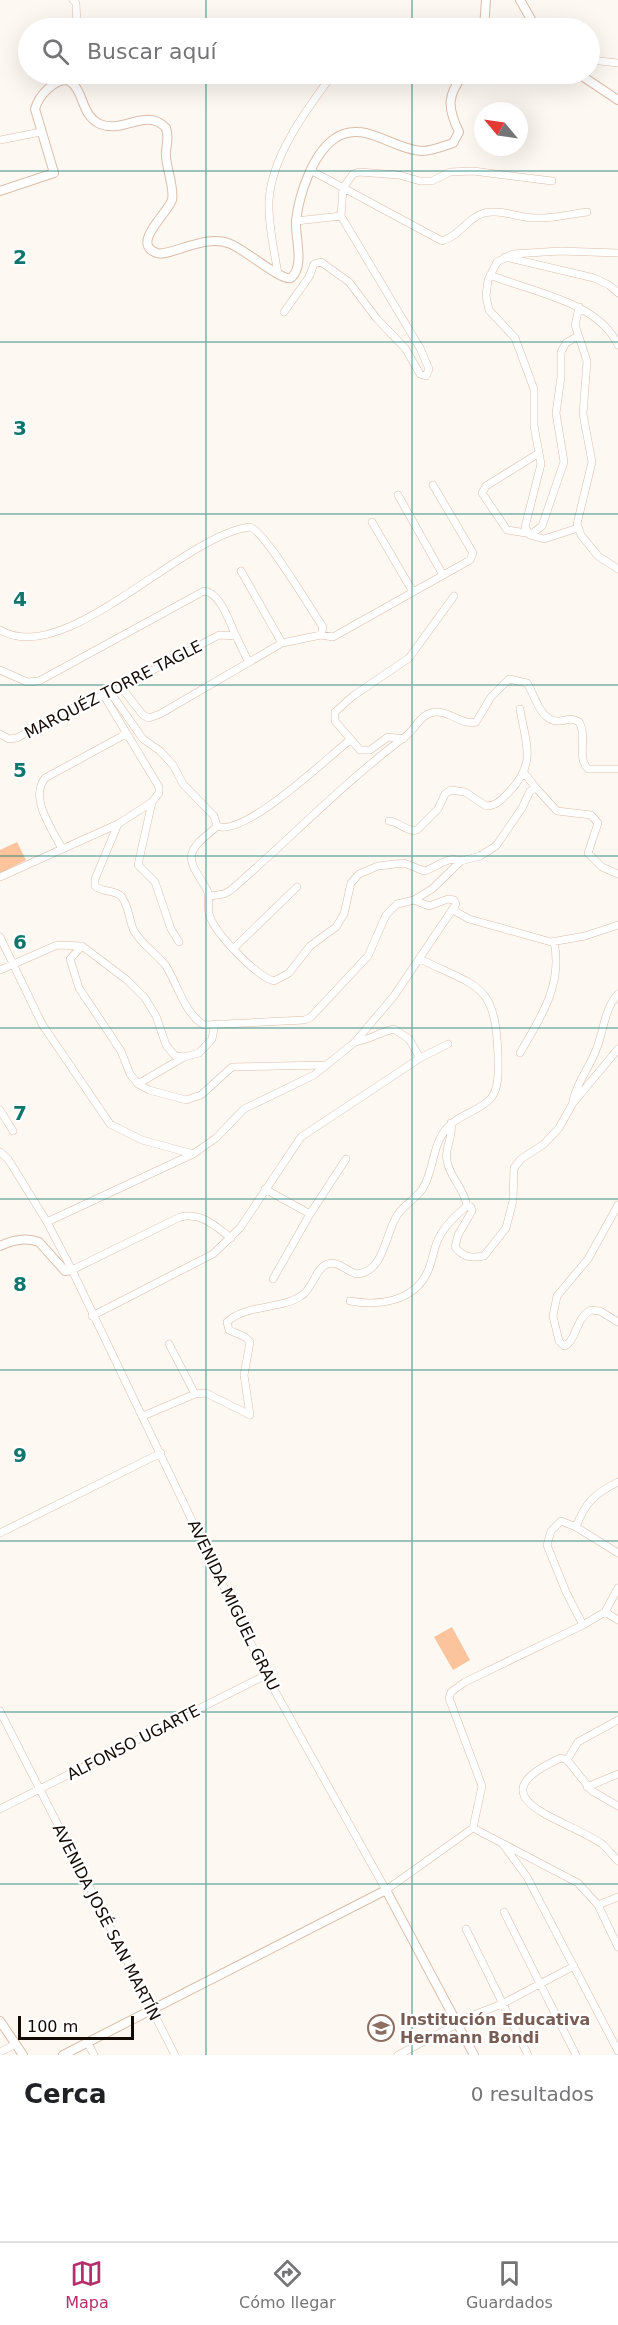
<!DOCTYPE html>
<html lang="es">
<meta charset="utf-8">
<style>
body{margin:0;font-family:"DejaVu Sans",sans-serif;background:#f2f2f2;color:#202124}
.compass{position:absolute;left:474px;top:102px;width:54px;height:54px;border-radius:50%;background:#fff;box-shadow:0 6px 24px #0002;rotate:299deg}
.scale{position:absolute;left:18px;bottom:15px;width:116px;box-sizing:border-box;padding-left:6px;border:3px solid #140a04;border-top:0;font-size:16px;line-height:21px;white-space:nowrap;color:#140a04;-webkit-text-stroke:4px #fff;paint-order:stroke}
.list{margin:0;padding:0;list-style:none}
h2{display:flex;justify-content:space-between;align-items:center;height:78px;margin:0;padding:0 24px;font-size:26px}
h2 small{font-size:20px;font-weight:400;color:#757577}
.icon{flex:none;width:33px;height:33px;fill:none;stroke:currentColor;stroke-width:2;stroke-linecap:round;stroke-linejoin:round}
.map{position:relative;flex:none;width:618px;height:2055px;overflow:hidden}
.search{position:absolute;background:#fff;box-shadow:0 6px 24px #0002;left:18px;right:18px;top:18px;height:66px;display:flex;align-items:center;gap:15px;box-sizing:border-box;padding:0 21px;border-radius:33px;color:#757577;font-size:22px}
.sheet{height:186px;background:#fff}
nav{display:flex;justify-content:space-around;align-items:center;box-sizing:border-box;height:84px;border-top:2px solid #e0e0e0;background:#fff;font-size:16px;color:#757577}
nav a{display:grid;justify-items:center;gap:3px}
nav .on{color:#b72e6d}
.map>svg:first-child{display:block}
.green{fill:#fbc49d}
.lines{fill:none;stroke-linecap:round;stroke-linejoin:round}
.minor-casing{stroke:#dcbda8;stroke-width:8}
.tertiary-casing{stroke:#dcbda8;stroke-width:10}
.minor{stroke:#fff;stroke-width:7}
.tertiary{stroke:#fff;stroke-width:8}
.grid{fill:none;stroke:#0f766e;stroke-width:1.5;stroke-opacity:0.55}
.labels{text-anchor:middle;stroke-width:4.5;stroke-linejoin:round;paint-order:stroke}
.street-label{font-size:16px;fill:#140a04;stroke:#fff}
.education-label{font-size:16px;font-weight:bold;fill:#785e54;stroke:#fff;text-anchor:start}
.grid-label{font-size:20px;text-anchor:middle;font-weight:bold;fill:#0f766e;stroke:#fff;stroke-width:4.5;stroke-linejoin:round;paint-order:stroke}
</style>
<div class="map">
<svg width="618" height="2055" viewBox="0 0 618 2055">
<rect width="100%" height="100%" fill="#fef8f3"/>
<path class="green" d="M 17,842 L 26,860 L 0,873 L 0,850 Z
M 452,1627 L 470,1660 L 453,1670 L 434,1637 Z"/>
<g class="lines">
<defs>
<path id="minor" d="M 73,0 L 76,3 L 77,28
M 590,60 L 618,63
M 0,140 L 41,132
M 312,171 L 442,241 C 460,236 467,218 484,213 C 502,209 518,218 535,218 C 552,219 570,214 587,212
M 296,221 L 341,216
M 505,257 L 594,278 L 609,285 L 618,293
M 278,274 C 274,250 268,224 269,200 C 272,155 307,109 333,74
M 490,275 C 531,292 598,301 618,345
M 579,307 L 575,325 L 587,361 L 583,414 L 592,462 L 577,524 L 581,535 L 598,556 L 618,569
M 284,312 L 309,277 L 314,264 L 321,262 L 349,282 L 377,319 L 405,348 L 420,374 L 426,376 L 429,369 L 420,348 L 341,216 L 343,188 L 353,174 L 359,172 L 399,175 L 420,181 L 432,181 L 450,172 L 473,171 L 552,181
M 578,336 L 566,343 L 561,352 L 561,377 L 556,413 L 564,462 L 542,526 L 530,535 L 525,527 L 541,464 L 534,426 L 534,389 L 515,338 L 489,310 L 486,296 L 488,280 L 497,262 L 513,254 L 560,251 L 618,253
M 398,495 L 443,575
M 372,522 L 413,592
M 526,533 L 507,530 L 482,493 L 486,486 L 539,453
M 530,535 L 544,539 L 578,528
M 241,571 L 282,643
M 0,630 C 65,669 182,535 250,527 C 265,531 311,610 323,627 L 321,635
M 0,670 L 27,682 L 39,681 L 204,591 C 221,593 229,622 236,636
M 121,687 L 143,715 L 149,718 L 160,714 L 282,643 L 321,635 L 333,637 L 470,560 L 473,553 L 433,485
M 110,692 L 143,739 L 160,751 L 173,765 L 183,784 L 214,816 L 217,826 C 209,835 196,841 192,853 C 188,864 202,880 207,890 C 211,899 206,908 210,917 C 217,935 256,976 274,981 L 289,973 L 310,946 L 336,927 L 344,914 L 351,883 L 359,874 L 378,866 L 404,863 L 424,871 C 437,868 447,855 461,861
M 103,694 L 159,787 L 159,793 L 152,802 L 118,824 L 95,879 L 95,886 C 103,893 113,889 121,896 C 129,905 129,921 134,931 C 142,945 157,954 166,966 C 178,985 184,1013 204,1025 L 305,1020 L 311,1017 L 368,956 L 386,915 L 397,904 L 414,900 L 432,889 L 461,861 L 480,856 L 496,846 L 522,808 L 530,791 L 536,788 L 557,811 L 591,815 L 598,823 L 588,853 L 602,867 L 618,874
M 0,734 L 9,739 L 17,738 L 64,712 L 121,687 L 219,635 L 236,636 L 248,661
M 403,739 L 388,737 L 370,750 L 360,750 L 335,721 L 335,712 L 353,696 L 409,658 L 454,596
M 525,774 L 536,788
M 152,802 L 138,865 L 155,882 L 171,929 L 179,942
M 389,821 C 400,822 408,833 417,830 L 438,809 L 445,794 L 451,790 L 465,792 L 486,806 C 497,806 502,799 509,792 C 537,763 526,745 520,709
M 217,826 C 244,838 327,758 350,740
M 62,849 C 52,828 29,799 45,778 L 126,734
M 0,877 L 118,824
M 210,896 L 224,894 L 231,890 C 290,839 343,783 406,736 C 414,730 419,718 428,714 C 446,706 460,726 476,722 L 491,697 L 509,679 L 527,683 C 535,695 540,723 560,721 C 568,720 571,717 579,722 C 588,736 576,757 588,769 L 618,769
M 453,910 L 469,919 L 551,942 L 585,936 L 618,925
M 0,937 L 42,1024 L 110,1124 L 142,1140 L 193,1154
M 82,946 L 70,959 L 79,988 L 121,1051 L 130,1074 L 138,1084 L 149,1090 L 186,1100 L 201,1095 L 232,1067 L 326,1065
M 234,948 L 297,887
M 0,970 L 57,945 L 82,946 L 127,980 L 145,998 L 156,1016 L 166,1045 L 175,1056 L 184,1057 L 199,1053 L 212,1039 L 215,1024
M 355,1042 C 370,1040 379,1032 394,1029 L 409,1039 L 420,1058
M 520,1053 C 541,1017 563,985 554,941
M 138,1084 L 184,1057
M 573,1101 C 577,1081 589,1069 596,1050 C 604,1031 604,1009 618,994
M 0,1110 L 13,1131
M 451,1123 C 454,1136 444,1148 447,1161 C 450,1178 464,1188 467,1206
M 0,1152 L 8,1159 L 47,1222 L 72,1270 L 266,1675 L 386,1890 L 473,1828 L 482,1786 L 449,1698 L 451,1692 L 465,1682 L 583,1625 L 605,1612 L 618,1588
M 265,1189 L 310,1214
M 618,1205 L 588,1259 L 557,1296 L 553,1316 L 559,1341 L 564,1346 C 576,1343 575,1318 591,1310 L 600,1311 L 618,1322
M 47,1222 L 193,1154 L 216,1138 L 244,1109 L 314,1075 L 355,1042 L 394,996 L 456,904 L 454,900 L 448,899 L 429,906 L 414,900
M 72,1270 L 180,1217 C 202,1212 215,1226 231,1238
M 273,1279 L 310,1214 L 346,1159
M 350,1301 C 378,1306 413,1302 427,1273 C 432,1263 433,1252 437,1242 C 442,1229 456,1215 467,1206 L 471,1207 L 472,1211 L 458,1235 L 455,1247 C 464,1258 471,1258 484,1256 L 506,1228 L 513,1201 L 514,1168 L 521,1159 L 544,1144 L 559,1128 L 573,1103 L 618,1049
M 92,1316 L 213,1254 L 240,1228 L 301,1137 L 420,1058 L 448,1044
M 169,1344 L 195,1394
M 143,1416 L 195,1394 L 206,1393 L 250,1415 L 244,1375 L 250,1342 L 245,1337 L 229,1330 L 227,1322 C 246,1304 280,1310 301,1296 C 313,1289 315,1269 327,1264 C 338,1260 347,1272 357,1274 C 385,1272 385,1232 398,1214 C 405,1204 417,1198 423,1188 C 434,1170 432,1146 446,1129 C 458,1114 479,1112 491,1098 C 500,1087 498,1068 498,1054 C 495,983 479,988 420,959
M 576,1527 C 585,1503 595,1493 618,1482
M 0,1533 L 161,1453
M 605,1612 L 618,1620
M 583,1625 L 566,1592 L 547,1545 L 551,1531 L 561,1521 L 576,1527 L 618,1553
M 0,1711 L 175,2055
M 567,1760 L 578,1742 L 618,1720
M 587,1787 L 618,1774
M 618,1806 L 592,1791 L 567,1760 L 561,1758 C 469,1799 568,1819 602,1844 C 608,1849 613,1856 618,1861
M 0,1809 L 266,1675
M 473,1828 L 578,1883 L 598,1905 L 618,1947
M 502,1843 L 527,1877 L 618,2051
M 598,1905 L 618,1897
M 504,1912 L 576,2055
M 466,1929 L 528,2055
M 458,2021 L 502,2004 L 574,1966
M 88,2043 L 94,2055
M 0,2052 L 14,2045
M 398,2055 L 459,2023"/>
<path id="tertiary" d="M 520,0 L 536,28
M 484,28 L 486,0
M 579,74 L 618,100
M 0,191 L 54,173 L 35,109 C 39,95 54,79 68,80 C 85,90 80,115 100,124 C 124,134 146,107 166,128 C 169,136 167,143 166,151 C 164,162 175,187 172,200 C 168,213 130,244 157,253 C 169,257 205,234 228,243 C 244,248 280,281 291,278 C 305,266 295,238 296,221 C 299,195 312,155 334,139 C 362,118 393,150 422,151 C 432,151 444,146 453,143 L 459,132 C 447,107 447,95 464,74
M 0,1246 C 12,1240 26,1237 39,1242 L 65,1271 L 72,1270
M 0,2021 L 23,2055
M 63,2055 L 386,1890 L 474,2055"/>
</defs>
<use href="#minor" class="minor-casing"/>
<use href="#tertiary" class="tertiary-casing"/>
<use href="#minor" class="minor"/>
<use href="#tertiary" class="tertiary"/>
</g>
<path class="grid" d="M 206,0 L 206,28M 412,0 L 412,28M 206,74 L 206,2055M 412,74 L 412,2055M 0,171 L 618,171M 0,342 L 618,342M 0,514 L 618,514M 0,685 L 618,685M 0,856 L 618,856M 0,1028 L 618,1028M 0,1199 L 618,1199M 0,1370 L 618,1370M 0,1541 L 618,1541M 0,1712 L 618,1712M 0,1884 L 618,1884"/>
<defs>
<symbol id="school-ring" viewBox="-11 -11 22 22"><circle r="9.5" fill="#fff" stroke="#8d6e63" stroke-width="1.5"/><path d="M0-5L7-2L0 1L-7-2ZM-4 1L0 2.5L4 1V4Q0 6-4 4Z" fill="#8d6e63"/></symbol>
</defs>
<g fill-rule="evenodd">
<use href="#school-ring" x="366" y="2013" width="30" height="30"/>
</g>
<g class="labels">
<g class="street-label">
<text transform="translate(113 689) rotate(-27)" y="6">MARQUÉZ TORRE TAGLE</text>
<text transform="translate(234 1605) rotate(64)" y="6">AVENIDA MIGUEL GRAU</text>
<text transform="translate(133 1742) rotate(-27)" y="6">ALFONSO UGARTE</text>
<text transform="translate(107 1922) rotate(63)" y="6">AVENIDA JOSÉ SAN MARTÍN</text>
</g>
<g class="education-label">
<text x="400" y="2025">Institución Educativa<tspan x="400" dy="18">Hermann Bondi</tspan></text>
</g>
</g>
<g class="grid-label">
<text x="20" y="264">2</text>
<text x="20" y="435">3</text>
<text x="20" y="606">4</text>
<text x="20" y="777">5</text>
<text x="20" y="949">6</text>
<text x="20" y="1120">7</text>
<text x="20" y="1291">8</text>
<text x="20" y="1462">9</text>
</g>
</svg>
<svg class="compass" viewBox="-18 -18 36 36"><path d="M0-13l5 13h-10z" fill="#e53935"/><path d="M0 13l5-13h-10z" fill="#757577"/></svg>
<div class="scale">100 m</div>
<div class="search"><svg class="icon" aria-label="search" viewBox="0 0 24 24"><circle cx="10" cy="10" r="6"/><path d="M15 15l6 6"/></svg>Buscar aquí</div>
</div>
<section class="sheet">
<h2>Cerca<small>0 resultados</small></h2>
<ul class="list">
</ul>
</section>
<nav>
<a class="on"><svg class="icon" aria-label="map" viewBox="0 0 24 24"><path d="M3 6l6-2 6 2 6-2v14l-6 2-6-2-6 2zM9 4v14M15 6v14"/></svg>Mapa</a>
<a><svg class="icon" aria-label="directions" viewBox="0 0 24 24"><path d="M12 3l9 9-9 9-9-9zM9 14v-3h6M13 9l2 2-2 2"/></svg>Cómo llegar</a>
<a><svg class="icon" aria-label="saved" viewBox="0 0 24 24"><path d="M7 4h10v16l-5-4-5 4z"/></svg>Guardados</a>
</nav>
